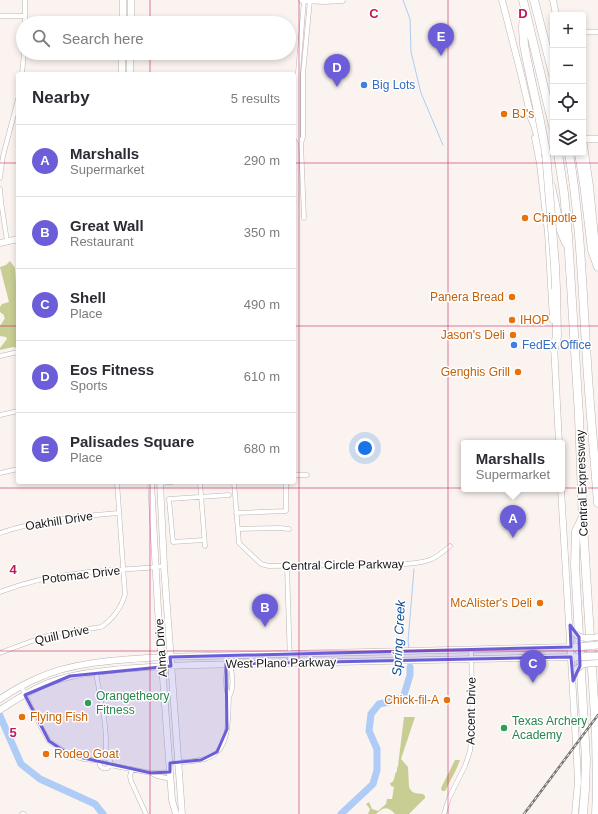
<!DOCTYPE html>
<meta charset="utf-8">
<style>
body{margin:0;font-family:Helvetica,sans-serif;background:#f7f7f7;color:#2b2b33}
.controls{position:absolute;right:12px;top:12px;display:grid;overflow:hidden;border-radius:4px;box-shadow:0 2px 6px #0003}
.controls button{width:36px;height:36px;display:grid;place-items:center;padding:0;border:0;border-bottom:1px solid #e1e1e2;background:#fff;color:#2b2b33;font:20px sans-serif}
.you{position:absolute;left:365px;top:448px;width:14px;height:14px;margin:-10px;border:3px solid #fff;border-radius:50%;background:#1a73e8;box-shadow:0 0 0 6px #1a73e833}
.badge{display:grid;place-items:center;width:26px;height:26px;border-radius:50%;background:#6b5ed8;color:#fff;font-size:13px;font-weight:700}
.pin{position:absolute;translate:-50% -33px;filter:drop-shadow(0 1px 2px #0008)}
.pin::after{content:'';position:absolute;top:21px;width:14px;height:12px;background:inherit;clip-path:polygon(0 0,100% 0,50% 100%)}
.popup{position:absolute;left:461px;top:440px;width:104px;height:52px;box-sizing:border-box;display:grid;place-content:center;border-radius:4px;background:#fff;filter:drop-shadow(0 1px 3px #0005);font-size:13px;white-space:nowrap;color:#7c7c81}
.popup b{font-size:15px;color:#2b2b33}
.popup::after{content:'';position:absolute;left:50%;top:100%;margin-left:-8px;border:8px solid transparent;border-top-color:#fff}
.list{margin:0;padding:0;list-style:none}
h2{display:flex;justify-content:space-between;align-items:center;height:52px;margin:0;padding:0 16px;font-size:17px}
h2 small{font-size:13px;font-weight:400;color:#7c7c81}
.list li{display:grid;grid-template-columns:26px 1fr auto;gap:12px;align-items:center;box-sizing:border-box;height:72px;padding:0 16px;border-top:1px solid #e1e1e2}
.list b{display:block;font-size:15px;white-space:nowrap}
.list p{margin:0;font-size:13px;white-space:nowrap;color:#7c7c81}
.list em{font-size:13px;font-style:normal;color:#7c7c81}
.icon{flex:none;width:22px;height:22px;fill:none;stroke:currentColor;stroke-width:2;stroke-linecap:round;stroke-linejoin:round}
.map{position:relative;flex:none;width:598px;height:814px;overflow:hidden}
.search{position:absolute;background:#fff;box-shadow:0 2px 6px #0003;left:16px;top:16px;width:280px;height:44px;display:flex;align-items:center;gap:10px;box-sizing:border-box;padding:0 14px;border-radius:22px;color:#7c7c81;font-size:15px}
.panel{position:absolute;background:#fff;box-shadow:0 2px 6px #0003;left:16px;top:72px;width:280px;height:412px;border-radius:4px}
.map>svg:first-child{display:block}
.green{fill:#c8cd94}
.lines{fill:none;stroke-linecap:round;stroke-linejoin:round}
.stream{stroke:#aeccf5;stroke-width:1}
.river{stroke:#aeccf5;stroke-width:7}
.street-casing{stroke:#bcb5b1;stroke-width:5}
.secondary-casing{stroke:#bcb5b1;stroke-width:7}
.highway-casing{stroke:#bcb5b1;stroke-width:9}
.street{stroke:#fff;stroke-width:4}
.secondary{stroke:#fff;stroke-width:6}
.highway{stroke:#fff;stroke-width:8}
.rail-casing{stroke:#787472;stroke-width:2.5}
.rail{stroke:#fff;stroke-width:1;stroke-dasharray:3;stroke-linecap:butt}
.secondary-bridge-casing{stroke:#bcb5b1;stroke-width:7;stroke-linecap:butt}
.primary-bridge-casing{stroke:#bcb5b1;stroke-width:8;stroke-linecap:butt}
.highway-bridge-casing{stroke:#bcb5b1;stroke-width:9;stroke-linecap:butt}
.secondary-bridge{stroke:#fff;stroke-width:6}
.primary-bridge{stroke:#fff;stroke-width:7}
.highway-bridge{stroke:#fff;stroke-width:8}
.marked{fill:#6b5ed8;fill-opacity:0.2;stroke:#6b5ed8;stroke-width:3;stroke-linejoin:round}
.grid{fill:none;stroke:#c2185b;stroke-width:1;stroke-opacity:0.55}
.shop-dot{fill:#3f7fe0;stroke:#fff;stroke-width:1.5}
.food-dot{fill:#e8710a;stroke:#fff;stroke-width:1.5}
.leisure-dot{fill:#2e9e5b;stroke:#fff;stroke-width:1.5}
.labels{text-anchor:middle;stroke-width:3;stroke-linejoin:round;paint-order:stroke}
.shop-label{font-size:12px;fill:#366cbe;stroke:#fff;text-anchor:start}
.food-label{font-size:12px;fill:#c56008;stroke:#fff;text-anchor:start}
.street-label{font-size:12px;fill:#171514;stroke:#fff}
.leisure-label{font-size:12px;fill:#27864d;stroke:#fff;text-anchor:start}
.water-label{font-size:13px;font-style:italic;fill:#084c9a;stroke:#fff}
.grid-label{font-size:13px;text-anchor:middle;font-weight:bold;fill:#c2185b;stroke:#fff;stroke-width:3;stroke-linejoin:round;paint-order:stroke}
</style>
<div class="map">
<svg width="598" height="814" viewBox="0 0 598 814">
<rect width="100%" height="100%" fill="#faf3ef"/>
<path class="green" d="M 10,261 L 15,268 L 18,315 L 18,348 L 13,347 L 0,350 L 0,348 L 7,339 L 6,337 L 0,336 L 0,326 L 5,318 L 4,317 L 4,315 L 0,312 L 0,307 L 2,304 L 9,302 L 0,267 L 6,265 Z
M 404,717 L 415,717 L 401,759 L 408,767 L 409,787 C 412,794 416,793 423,794 L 425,796 L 425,798 L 409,814 L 395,814 C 387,806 384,807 376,814 L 368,814 L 370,809 L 366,804 L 369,802 L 372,809 L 378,811 L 386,804 L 387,799 L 392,799 C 393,795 393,791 394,787 L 391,786 L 390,783 C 396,782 393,775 397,771 L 397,768 L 398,766 Z
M 455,760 L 460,760 L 456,770 L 445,791 L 442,791 L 441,788 Z"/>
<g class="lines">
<path class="stream" d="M 403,0 L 410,19 L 411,52 L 421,93 L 443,145
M 409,649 L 408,641 L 414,569
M 410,664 L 410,667"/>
<path class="river" d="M 0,716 L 21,764 L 40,779 L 95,804 L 103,814
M 341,814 L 373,784 L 377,770 L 377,749 L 369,731 L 371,714 L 379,704 L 398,700 L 404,695 L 410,675 L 410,667"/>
<defs>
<path id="street" d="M 0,16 L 25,16
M 25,23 L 25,0
M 583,32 L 598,32
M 22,74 L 24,53
M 301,143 L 303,137 L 303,74 L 310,0
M 0,178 L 3,156 L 18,99
M 0,189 L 1,201 L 7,241
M 304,218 L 301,143 L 298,138 L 298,73 L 304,0
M 0,356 L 18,352
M 0,415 L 18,411
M 0,473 L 18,469
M 294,475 L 307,475
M 200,482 L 205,546
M 234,482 L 239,543 L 261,564 L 269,566 L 405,564 C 428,562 433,561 450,546
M 160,483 L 172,482
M 236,513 L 286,511 L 286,482
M 238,529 L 280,528 L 289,529
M 0,533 C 39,520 78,516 119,513
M 204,540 L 173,542 L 169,499 L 229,495
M 287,566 L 290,663
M 0,592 C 26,582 53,576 81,573 C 108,569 136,570 164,566
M 0,653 L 32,641 L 54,634 L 101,627 C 112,620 122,607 125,594 L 117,482
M 229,664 C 233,671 234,690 229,696 C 225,690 225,671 229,664 Z
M 96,672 C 100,700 109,729 105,757
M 21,686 L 41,727 L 49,741 L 70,755 L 84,759 L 100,761
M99.5 763a5.5 5.5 0 1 1 11 0a5.5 5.5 0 1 1-11 0Z
M 170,763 C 180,762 190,762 200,760 C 206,759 213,756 217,752 C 230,741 228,712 229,696
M 110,765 L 151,773 L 170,772
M 132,769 L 130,776 L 131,781 L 146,814
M 153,774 L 157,776 L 171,779
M 22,814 L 24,814
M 444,814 L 449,798 L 465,766 L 470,751 L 473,724 L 471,650"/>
<path id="secondary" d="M 302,0 L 325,1 L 342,0
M 502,0 L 521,74 L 531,117
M 553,0 L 556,15
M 123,23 L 123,0
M 131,23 L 131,0
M 122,53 L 122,74
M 130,53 L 130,74
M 535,138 L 540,164 L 548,233 L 553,320
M 583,139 L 590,186 L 597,257
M 583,139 L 598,139
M 0,243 L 18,239
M 554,345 L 559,443
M 151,482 L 158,610 L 172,800 L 176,814
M 160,482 L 164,566 L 182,814
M 561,489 L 577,760 L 578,782 L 575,814
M 0,699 C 12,691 24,684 38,678 C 75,661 122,660 162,657 L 571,647
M 0,710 C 15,700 31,690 48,683 C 66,676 85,673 104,671 C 135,667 165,666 196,665 L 571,657"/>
<path id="highway" d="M 523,0 L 553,126
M 534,0 L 553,74
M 524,12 L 523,28 L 524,45 L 529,70
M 530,113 L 535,125 L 542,150
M 558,153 L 564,193 L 568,236 L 579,416 L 583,524 L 596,733 L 597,791 L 596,814
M 569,153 C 580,217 582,282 586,346 C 589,399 594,451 598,503
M 579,153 L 584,184 L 592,250 L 598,267
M 551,186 L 560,228 L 566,243
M 554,349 L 557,336 L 556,289
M 583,517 L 576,531 L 575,565 L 586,760 L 585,789 L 583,814"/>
</defs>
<use href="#street" class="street-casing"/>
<use href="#secondary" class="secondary-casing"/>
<use href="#highway" class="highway-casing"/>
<use href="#street" class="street"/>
<use href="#secondary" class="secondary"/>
<use href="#highway" class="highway"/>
<defs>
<path id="rail" d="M 524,814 L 598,715"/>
</defs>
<use href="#rail" class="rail-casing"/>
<use href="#rail" class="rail"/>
<defs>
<path id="secondary-bridge" d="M 575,633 C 581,640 589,638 598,637
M 577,669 L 583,664 L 598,663"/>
<path id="primary-bridge" d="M 576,647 L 598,645
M 576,657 L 598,656"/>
<path id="highway-bridge" d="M 529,70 L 539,116 L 546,152 L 555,266 L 556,289"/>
</defs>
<use href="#secondary-bridge" class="secondary-bridge-casing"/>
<use href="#primary-bridge" class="primary-bridge-casing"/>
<use href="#highway-bridge" class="highway-bridge-casing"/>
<use href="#secondary-bridge" class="secondary-bridge"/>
<use href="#primary-bridge" class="primary-bridge"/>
<use href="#highway-bridge" class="highway-bridge"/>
</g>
<path class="marked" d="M 570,625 L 579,637 L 580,666 L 573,681 L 571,657 L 226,664 L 227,729 L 217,752 L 201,760 L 170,763 L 170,772 L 151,773 L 70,755 L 49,741 L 25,695 L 70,676 L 171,666 L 170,657 L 571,647 Z"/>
<path class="grid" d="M 150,0 L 150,23M 299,0 L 299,814M 448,0 L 448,814M 150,53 L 150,74M 0,163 L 18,163M 294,163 L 598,163M 0,326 L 18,326M 294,326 L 598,326M 150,482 L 150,814M 0,488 L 598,488M 0,651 L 598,651"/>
<g class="shop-dot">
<circle cx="364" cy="85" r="4"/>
<circle cx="514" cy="345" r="4"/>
</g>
<g class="food-dot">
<circle cx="504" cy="114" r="4"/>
<circle cx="525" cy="218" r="4"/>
<circle cx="512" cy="297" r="4"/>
<circle cx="512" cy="320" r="4"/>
<circle cx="513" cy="335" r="4"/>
<circle cx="518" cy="372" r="4"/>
<circle cx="540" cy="603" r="4"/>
<circle cx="447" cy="700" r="4"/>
<circle cx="22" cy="717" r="4"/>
<circle cx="46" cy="754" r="4"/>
</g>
<g class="leisure-dot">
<circle cx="88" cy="703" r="4"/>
<circle cx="504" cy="728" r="4"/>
</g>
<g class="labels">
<g class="shop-label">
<text x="372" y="89">Big Lots</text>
<text x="522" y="349">FedEx Office</text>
</g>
<g class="food-label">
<text x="512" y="118">BJ's</text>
<text x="533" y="222">Chipotle</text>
<text x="504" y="301" text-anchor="end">Panera Bread</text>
<text x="520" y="324">IHOP</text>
<text x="505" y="339" text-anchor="end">Jason's Deli</text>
<text x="510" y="376" text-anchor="end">Genghis Grill</text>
<text x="532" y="607" text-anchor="end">McAlister's Deli</text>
<text x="439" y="704" text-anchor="end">Chick-fil-A</text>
<text x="30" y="721">Flying Fish</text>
<text x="54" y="758">Rodeo Goat</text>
</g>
<g class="street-label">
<text transform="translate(582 483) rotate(-92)" y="4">Central Expressway</text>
<text transform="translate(59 521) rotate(-9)" y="4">Oakhill Drive</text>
<text transform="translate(343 565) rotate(-1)" y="4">Central Circle Parkway</text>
<text transform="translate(81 575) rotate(-7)" y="4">Potomac Drive</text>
<text transform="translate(62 635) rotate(-12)" y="4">Quill Drive</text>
<text transform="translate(161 648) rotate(-94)" y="4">Alma Drive</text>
<text transform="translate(281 663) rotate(-1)" y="4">West Plano Parkway</text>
<text transform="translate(471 711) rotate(-89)" y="4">Accent Drive</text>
</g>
<g class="leisure-label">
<text x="96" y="700">Orangetheory<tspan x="96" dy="14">Fitness</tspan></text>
<text x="512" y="725">Texas Archery<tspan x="512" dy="14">Academy</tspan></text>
</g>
<g class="water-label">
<text transform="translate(398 638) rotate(-87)" y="5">Spring Creek</text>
</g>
</g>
<g class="grid-label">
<text x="374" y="18">C</text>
<text x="523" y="18">D</text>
<text x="13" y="574">4</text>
<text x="13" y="737">5</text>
</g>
</svg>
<div class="controls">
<button>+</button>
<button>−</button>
<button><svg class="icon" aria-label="locate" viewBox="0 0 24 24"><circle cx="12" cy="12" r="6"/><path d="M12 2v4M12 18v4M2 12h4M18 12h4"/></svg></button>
<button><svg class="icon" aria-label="layers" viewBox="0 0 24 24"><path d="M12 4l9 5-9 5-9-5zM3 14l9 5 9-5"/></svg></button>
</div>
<div class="you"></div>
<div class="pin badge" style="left:513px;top:538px">A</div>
<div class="popup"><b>Marshalls</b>Supermarket</div>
<div class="pin badge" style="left:265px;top:627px">B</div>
<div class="pin badge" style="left:533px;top:683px">C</div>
<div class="pin badge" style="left:337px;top:87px">D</div>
<div class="pin badge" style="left:441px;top:56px">E</div>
<div class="search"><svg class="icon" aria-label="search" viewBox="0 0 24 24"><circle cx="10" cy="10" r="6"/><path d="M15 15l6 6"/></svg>Search here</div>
<section class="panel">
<h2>Nearby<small>5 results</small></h2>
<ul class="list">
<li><span class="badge">A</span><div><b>Marshalls</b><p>Supermarket</p></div><em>290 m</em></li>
<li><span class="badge">B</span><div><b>Great Wall</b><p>Restaurant</p></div><em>350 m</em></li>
<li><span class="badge">C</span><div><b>Shell</b><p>Place</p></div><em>490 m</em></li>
<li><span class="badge">D</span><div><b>Eos Fitness</b><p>Sports</p></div><em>610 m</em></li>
<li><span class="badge">E</span><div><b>Palisades Square</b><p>Place</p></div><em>680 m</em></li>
</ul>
</section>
</div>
